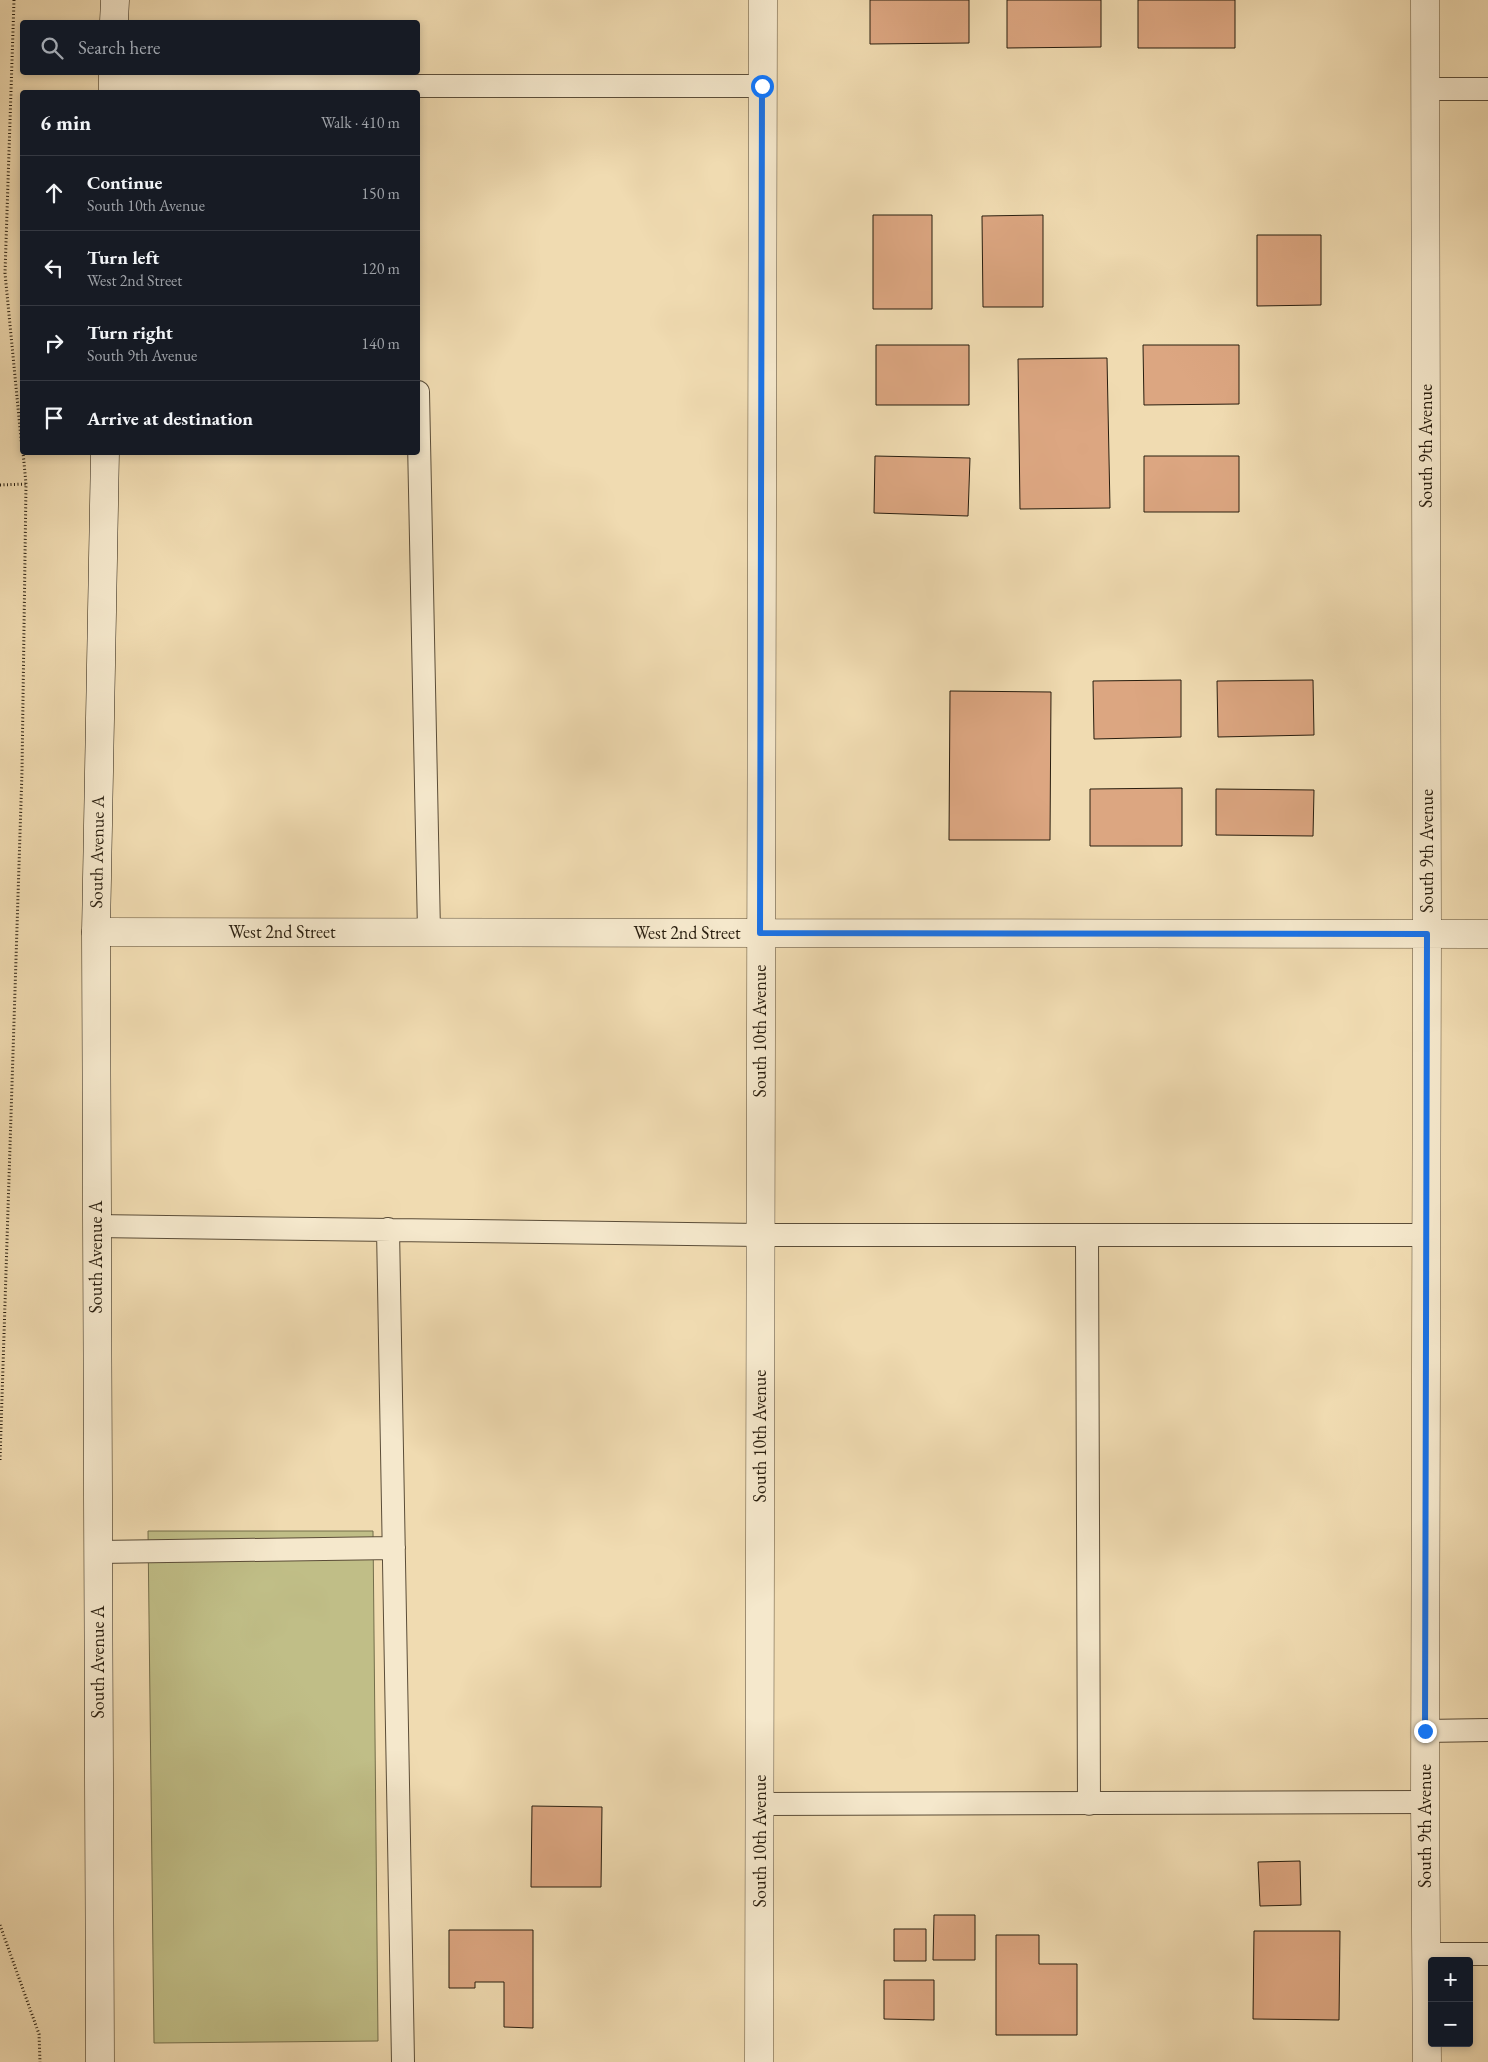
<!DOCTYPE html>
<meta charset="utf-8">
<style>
body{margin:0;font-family:"EB Garamond",serif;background:#242831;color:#f1f3f6}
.controls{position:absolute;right:15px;bottom:15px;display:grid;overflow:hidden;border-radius:5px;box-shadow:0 2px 8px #0003}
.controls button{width:45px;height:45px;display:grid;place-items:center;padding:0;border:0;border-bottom:1px solid #363941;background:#171b24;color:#f1f3f6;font:25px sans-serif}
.stop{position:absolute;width:15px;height:15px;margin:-11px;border:4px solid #1a73e8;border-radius:50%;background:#fff}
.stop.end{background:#1a73e8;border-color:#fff;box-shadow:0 1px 5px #0008}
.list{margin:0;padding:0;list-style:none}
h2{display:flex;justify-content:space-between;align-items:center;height:65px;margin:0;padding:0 20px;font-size:21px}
h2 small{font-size:16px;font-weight:400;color:#9ea1a6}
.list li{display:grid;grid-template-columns:32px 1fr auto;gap:15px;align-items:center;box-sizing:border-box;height:75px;padding:0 20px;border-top:1px solid #363941}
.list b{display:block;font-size:19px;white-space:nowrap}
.list p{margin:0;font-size:16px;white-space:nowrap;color:#9ea1a6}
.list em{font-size:16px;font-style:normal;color:#9ea1a6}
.icon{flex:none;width:28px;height:28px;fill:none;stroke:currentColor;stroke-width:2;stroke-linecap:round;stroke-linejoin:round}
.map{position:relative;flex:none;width:1488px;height:2062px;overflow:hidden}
.search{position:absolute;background:#171b24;box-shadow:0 2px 8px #0003;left:20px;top:20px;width:400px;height:55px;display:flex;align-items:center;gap:12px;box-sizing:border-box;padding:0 18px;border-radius:5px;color:#9ea1a6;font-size:19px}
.panel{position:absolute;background:#171b24;box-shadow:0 2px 8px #0003;left:20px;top:90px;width:400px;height:365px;border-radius:5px}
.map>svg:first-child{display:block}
.green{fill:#c0be87;stroke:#746e4b}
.building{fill:#dca681;stroke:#291e0f}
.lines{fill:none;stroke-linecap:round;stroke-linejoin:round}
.service-casing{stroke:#5b4d38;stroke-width:24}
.minor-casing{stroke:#5b4d38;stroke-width:29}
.secondary-casing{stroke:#291e0f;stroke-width:29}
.path{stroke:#291e0f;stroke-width:3;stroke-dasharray:1 2.5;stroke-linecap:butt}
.service{stroke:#f5e8cc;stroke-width:22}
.minor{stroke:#f5e8cc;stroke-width:28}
.secondary{stroke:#f5e8cc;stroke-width:28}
.route{stroke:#1a73e8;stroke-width:6}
.labels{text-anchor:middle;stroke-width:4;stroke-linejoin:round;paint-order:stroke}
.street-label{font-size:18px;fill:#291e0f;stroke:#f5e8cc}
</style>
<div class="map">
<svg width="1488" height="2062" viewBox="0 0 1488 2062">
<rect width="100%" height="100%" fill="#f0dbb1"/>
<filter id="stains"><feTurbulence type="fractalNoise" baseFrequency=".004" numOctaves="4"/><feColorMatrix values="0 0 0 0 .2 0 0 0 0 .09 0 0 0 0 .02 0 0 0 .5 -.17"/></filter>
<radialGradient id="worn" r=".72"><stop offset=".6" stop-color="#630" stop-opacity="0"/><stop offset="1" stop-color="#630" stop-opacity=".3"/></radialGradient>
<path class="green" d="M 148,1531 L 373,1531 L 378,2041 L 154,2043 Z"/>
<path class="building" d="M 870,0 L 969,0 L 969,43 L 870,44 Z
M 1007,0 L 1101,0 L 1101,47 L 1007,48 Z
M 1138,0 L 1235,0 L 1235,48 L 1138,48 Z
M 873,215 L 932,215 L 932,309 L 873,309 Z
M 1043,215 L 1043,307 L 983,307 L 982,216 Z
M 1257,235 L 1321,235 L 1321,305 L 1257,306 Z
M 876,345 L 969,345 L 969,405 L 876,405 Z
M 1143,345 L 1239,345 L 1239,404 L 1144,405 Z
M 1107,358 L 1110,508 L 1020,509 L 1018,359 Z
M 875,456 L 970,458 L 968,516 L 874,513 Z
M 1144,456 L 1239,456 L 1239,512 L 1144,512 Z
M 1181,680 L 1181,737 L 1094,739 L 1093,681 Z
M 1313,680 L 1314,735 L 1218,737 L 1217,681 Z
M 950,691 L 1051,692 L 1050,840 L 949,840 Z
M 1182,788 L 1182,846 L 1090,846 L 1090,789 Z
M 1216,789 L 1314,790 L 1313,836 L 1216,835 Z
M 532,1806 L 602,1807 L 601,1887 L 531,1887 Z
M 1300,1861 L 1301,1905 L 1260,1906 L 1258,1862 Z
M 934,1915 L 975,1915 L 975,1960 L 933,1960 Z
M 894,1929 L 926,1929 L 926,1961 L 894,1961 Z
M 449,1930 L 533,1930 L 533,2028 L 504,2027 L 504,1982 L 475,1982 L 475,1988 L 449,1988 Z
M 1254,1931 L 1340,1931 L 1339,2020 L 1253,2019 Z
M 996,1935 L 1039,1935 L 1039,1964 L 1077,1964 L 1077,2035 L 996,2035 Z
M 884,1980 L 934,1980 L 934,2020 L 884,2019 Z"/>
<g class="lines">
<defs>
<path id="service" d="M 113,86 L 762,86
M 1425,89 L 1488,89
M 418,392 L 429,932
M 96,1226 L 759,1235 L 1426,1235
M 388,1229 L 403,2062
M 1087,1235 L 1089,1804
M 98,1552 L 394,1548
M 1425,1731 L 1488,1730
M 760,1804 L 1425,1802
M 1426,1954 L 1488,1954"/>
<path id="minor" d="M 1425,0 L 1427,934 L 1425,1802 L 1427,2062
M 96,932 L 1488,934
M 759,2062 L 763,0"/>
<path id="secondary" d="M 114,22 L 115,0
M 113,92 L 113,72
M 100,2062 L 96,932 L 105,452"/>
</defs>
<use href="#service" class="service-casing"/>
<use href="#minor" class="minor-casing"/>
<use href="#secondary" class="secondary-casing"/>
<path class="path" d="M 14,0 L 5,273 L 22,449
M 0,485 L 26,484
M 0,1460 L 22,771 L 26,484 L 23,452
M 0,1925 L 39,2034 L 40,2062"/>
<use href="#service" class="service"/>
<use href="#minor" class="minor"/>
<use href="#secondary" class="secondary"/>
</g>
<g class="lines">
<path class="route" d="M 762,86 L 760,933 L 1427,934 L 1425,1731"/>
</g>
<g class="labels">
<g class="street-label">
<text transform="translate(1426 446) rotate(-90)" y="6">South 9th Avenue</text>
<text transform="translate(1427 851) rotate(-90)" y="6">South 9th Avenue</text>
<text transform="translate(97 852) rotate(-89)" y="6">South Avenue A</text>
<text x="282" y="938">West 2nd Street</text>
<text x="687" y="939">West 2nd Street</text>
<text transform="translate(760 1031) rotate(-90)" y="6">South 10th Avenue</text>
<text transform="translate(96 1257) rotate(-90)" y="6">South Avenue A</text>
<text transform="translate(760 1436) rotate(-90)" y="6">South 10th Avenue</text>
<text transform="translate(98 1662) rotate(-90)" y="6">South Avenue A</text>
<text transform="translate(1425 1826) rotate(-90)" y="6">South 9th Avenue</text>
<text transform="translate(760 1841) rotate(-90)" y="6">South 10th Avenue</text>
</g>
</g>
<rect width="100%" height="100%" filter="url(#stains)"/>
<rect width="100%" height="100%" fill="url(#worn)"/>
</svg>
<div class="controls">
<button>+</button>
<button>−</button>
</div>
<div class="stop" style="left:762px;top:86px"></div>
<div class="stop end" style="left:1425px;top:1731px"></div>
<div class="search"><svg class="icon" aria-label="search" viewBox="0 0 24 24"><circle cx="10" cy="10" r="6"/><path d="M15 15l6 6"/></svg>Search here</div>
<section class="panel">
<h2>6 min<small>Walk · 410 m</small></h2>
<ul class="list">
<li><svg class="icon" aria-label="ahead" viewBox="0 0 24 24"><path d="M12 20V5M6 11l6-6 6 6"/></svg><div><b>Continue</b><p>South 10th Avenue</p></div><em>150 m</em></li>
<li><svg class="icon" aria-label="left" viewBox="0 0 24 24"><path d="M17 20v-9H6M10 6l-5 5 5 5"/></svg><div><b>Turn left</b><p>West 2nd Street</p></div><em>120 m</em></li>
<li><svg class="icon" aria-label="right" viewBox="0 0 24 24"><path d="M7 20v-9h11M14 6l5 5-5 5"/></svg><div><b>Turn right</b><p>South 9th Avenue</p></div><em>140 m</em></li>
<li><svg class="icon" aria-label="arrive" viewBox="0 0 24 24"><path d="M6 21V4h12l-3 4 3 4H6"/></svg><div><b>Arrive at destination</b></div></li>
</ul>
</section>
</div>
